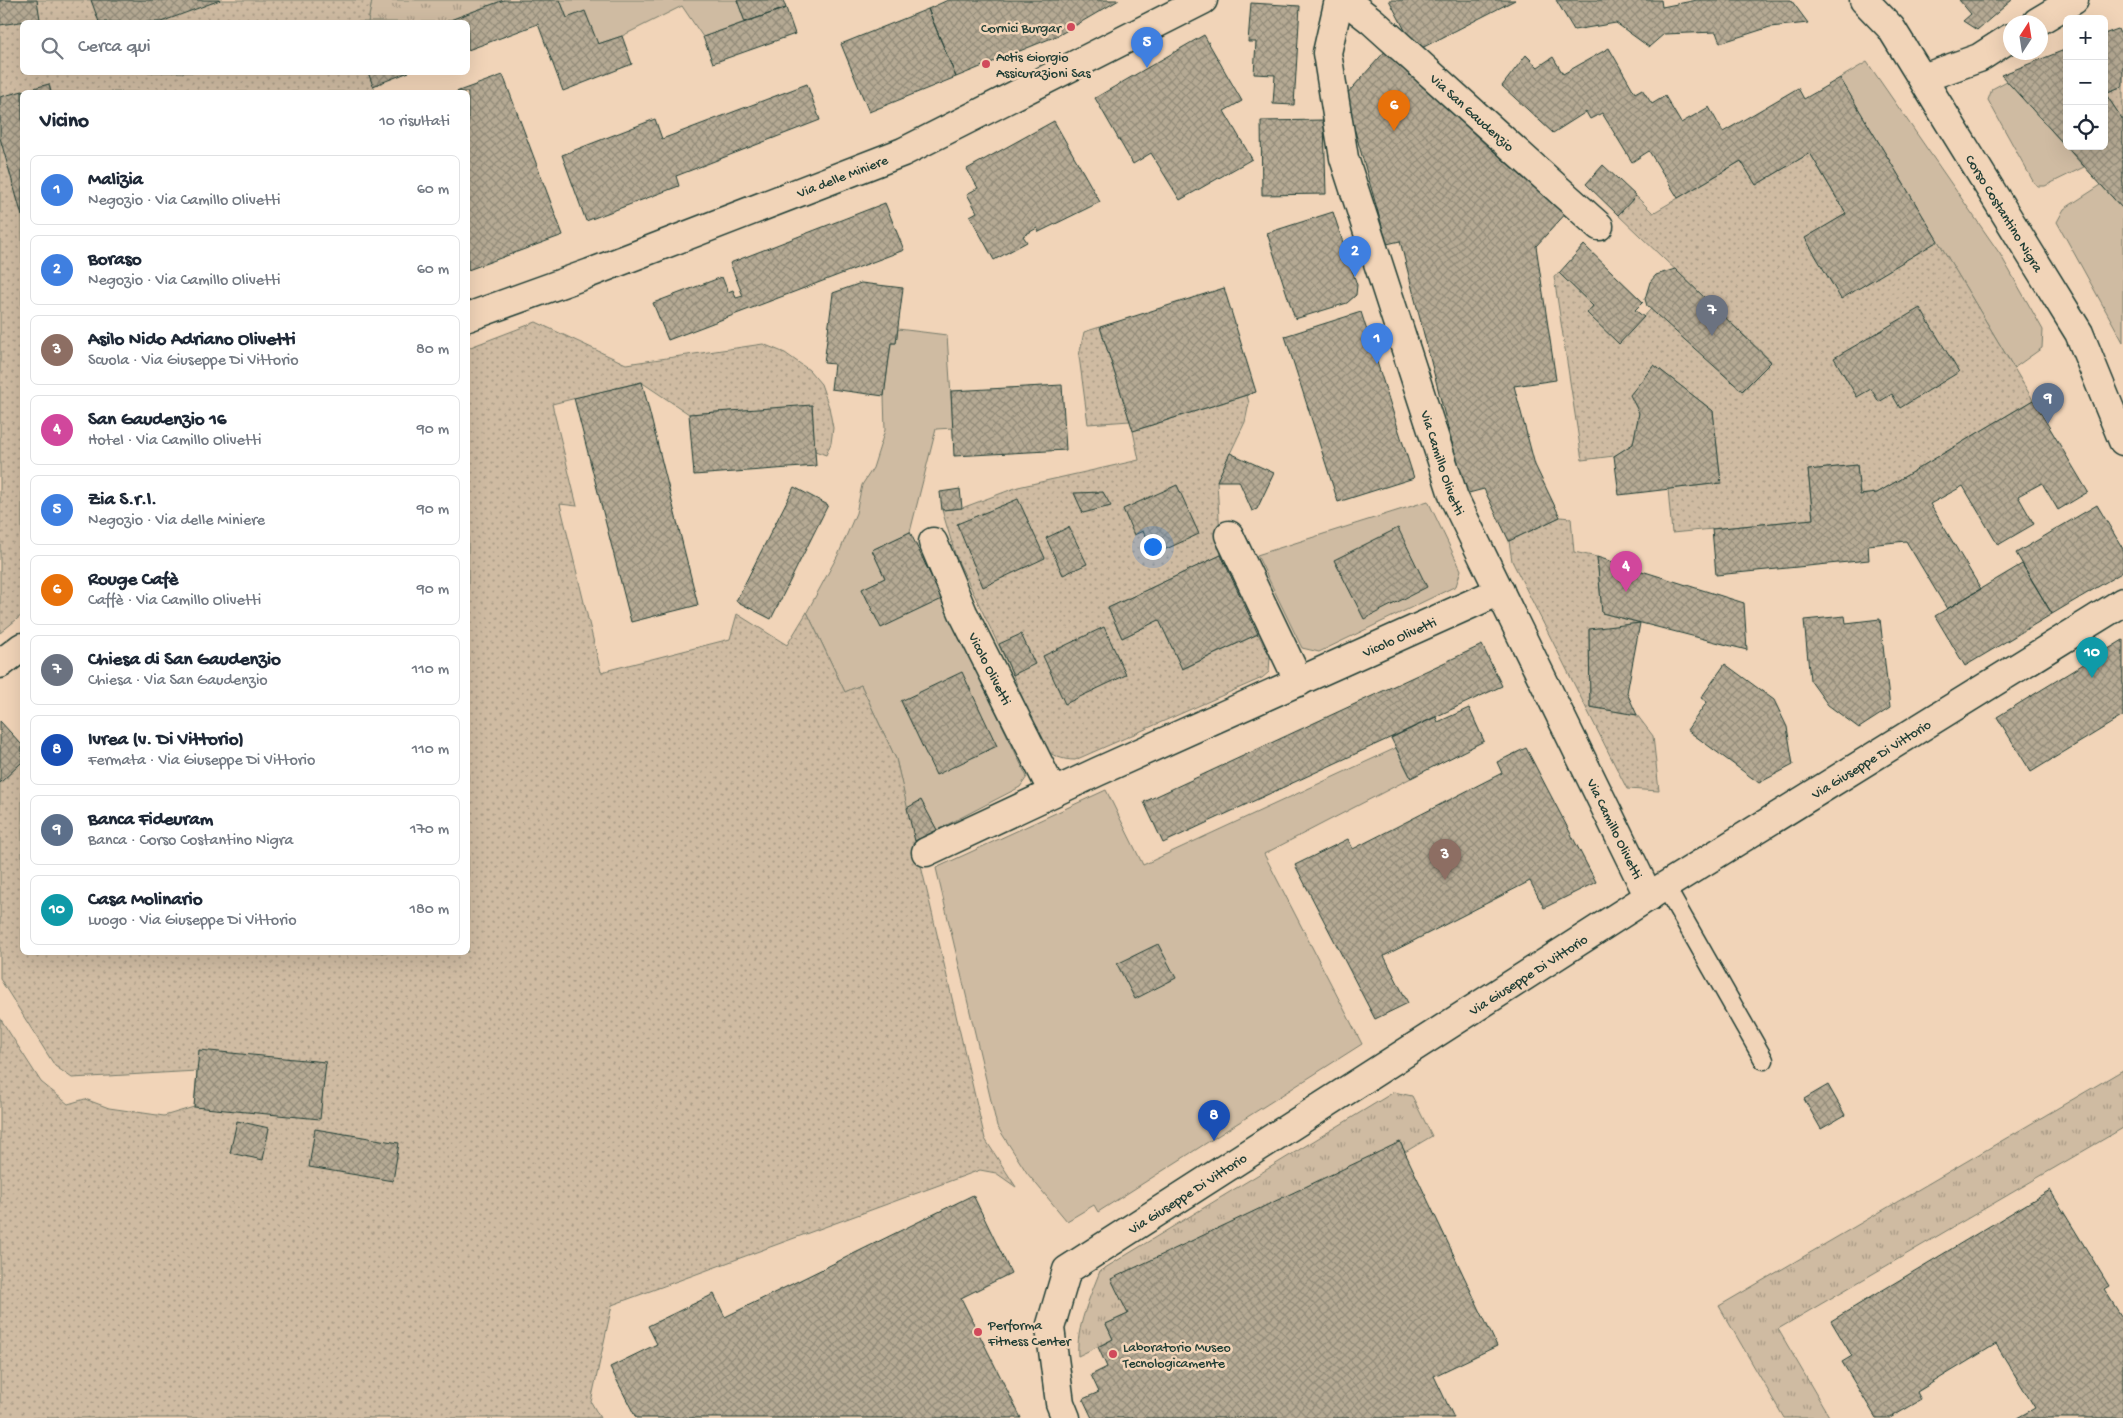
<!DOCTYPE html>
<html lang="it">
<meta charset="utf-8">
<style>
body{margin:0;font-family:"Gochi Hand",sans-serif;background:#f2f2f3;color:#1f2937}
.controls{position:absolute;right:15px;top:15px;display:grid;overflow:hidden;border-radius:8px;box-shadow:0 5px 20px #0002}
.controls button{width:45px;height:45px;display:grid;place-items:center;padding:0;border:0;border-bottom:1px solid #e0e1e3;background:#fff;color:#1f2937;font:25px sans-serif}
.compass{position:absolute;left:2003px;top:15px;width:45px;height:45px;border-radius:50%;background:#fff;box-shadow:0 5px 20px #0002;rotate:12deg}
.you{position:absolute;left:1152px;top:546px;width:18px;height:18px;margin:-12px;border:4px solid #fff;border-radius:50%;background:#1a73e8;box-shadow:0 0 0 8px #1a73e833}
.badge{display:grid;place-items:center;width:32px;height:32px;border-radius:50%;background:#d1495b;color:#fff;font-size:16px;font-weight:700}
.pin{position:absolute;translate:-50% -41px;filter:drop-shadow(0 1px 2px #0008)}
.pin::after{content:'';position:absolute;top:26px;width:18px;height:15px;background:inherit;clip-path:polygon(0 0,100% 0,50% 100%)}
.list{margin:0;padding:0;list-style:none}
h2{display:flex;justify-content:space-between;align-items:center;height:65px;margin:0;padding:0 20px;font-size:21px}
h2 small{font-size:16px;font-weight:400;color:#747a83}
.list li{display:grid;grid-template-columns:32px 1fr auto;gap:15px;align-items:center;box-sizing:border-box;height:70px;margin:0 10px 10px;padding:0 10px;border:1px solid #e0e1e3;border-radius:8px}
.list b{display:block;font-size:19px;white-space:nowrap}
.list p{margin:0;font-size:16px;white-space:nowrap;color:#747a83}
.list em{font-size:16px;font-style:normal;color:#747a83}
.icon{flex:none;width:28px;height:28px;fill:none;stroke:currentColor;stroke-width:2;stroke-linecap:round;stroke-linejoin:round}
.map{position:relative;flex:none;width:2123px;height:1418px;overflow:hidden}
.search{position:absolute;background:#fff;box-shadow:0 5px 20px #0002;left:20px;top:20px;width:450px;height:55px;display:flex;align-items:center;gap:12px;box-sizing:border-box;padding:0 18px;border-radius:8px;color:#747a83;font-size:19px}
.panel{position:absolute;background:#fff;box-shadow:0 5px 20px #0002;left:20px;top:90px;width:450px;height:865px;border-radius:8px}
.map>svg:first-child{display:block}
.grass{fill:url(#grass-tufts);stroke:#777c6b}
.park{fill:#cfbba2;stroke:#777c6b}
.garden{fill:url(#garden-dots);stroke:#777c6b}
.building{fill:url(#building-cross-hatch);stroke:#1f3d34}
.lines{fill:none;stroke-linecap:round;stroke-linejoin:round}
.service-casing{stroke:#1f3d34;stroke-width:21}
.minor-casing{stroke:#1f3d34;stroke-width:31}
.tertiary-casing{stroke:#1f3d34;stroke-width:31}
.secondary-casing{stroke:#1f3d34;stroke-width:31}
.primary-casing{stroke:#1f3d34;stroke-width:31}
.service{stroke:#f1d4b8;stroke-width:18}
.minor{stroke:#f1d4b8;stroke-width:28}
.tertiary{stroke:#f1d4b8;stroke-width:28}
.secondary{stroke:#f1d4b8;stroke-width:28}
.primary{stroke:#f1d4b8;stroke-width:28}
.poi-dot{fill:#d1495b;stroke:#f1d4b8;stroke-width:2}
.labels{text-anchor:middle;stroke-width:5;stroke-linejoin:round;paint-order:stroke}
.poi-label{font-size:14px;fill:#1f3d34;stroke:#f1d4b8;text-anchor:start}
.street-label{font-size:14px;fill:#1f3d34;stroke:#f1d4b8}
</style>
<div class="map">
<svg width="2123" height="1418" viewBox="0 0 2123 1418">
<defs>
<pattern id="grass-tufts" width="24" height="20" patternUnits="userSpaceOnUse" patternTransform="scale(1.25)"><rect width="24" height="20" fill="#cfbba2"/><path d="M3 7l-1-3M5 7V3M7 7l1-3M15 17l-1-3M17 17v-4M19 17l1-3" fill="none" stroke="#a79985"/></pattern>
<pattern id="garden-dots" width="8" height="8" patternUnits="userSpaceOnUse" patternTransform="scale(1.25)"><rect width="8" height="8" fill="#cfbba2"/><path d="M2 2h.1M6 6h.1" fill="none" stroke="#a79985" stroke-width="1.8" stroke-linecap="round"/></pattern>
<pattern id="building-cross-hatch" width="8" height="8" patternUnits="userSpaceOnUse" patternTransform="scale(1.25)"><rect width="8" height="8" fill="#b6aa94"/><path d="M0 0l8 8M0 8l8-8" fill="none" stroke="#938c7a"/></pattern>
</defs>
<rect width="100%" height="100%" fill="#f1d4b8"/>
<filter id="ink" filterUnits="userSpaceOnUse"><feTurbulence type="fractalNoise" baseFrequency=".02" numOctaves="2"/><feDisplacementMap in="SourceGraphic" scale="10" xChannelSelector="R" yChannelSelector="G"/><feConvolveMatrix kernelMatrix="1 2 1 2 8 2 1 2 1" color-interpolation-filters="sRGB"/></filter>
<g filter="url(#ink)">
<path class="grass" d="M 372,0 L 504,0 L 445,22 L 368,22 Z
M 2123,1070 L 2123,1128 L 1778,1329 L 1830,1418 L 1784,1418 L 1719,1306 Z
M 1394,1092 L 1412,1096 L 1432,1136 L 1405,1152 L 1400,1142 L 1128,1314 L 1106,1324 L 1113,1339 L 1078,1356 C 1076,1327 1090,1297 1100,1271 Z"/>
<path class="park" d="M 560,0 L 737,0 L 745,22 L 703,37 L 682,6 L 622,36 L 598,44 L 567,18 Z
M 1867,62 L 2000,254 L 2043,330 L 2042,348 L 2014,368 L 1840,78 Z
M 2007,81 L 2084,167 L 2045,186 L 2038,186 L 2034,183 L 1988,100 L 1992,89 Z
M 2101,185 L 2123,209 L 2123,342 L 2057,222 L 2064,209 Z
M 898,329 L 947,335 L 953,428 L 936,429 L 910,532 L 872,550 L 885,578 L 862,589 L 881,627 L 942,599 L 1027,777 L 1020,787 L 937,830 L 921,801 L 907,808 L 896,759 L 861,685 L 845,692 L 807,612 L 839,553 L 856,513 L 862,485 L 873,468 L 885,430 L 884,396 L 891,343 L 896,343 Z
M 1428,501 L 1461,570 L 1456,586 L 1319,652 L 1302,648 L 1257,555 Z
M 1396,748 L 1411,778 L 1264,854 L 1362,1044 L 1098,1212 L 1094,1205 L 1067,1221 L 1027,1173 L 997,1126 L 936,868 L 1106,790 L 1143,865 Z"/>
<path class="garden" d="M 0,0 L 372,0 L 368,22 L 22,22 L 22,72 L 368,73 L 376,92 L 22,92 L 22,615 L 0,633 Z
M 2123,86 L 2123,120 L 2105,93 Z
M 1810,153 L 1846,214 L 1806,238 L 1841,298 L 1938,241 L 2033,400 L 1877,493 L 1860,495 L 1857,465 L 1808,470 L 1813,519 L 1672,533 L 1668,489 L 1721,483 L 1713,411 L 1654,365 L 1631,395 L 1639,413 L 1633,444 L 1614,456 L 1582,460 L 1554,277 L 1559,273 L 1593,306 L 1587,313 L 1619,343 L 1651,309 L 1743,391 L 1771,361 L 1618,215 L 1636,196 L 1653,213 L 1741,161 L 1756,185 Z
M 536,322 L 626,364 L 763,344 L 785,353 L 809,370 L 821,384 L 829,407 L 833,428 L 831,443 L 826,455 L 815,451 L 812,406 L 689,414 L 641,382 L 552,404 L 577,506 L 560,504 L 601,672 L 730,639 L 737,614 L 787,645 L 807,612 L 845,692 L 861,685 L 896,759 L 985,1139 L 1016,1187 L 996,1173 L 980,1170 L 612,1305 L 591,1402 L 600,1418 L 0,1418 L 0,1018 L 41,1082 L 68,1104 L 85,1099 L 109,1108 L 164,1116 L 194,1107 L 197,1071 L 72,1078 L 55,1066 L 0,979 L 0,783 L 22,762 L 22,952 L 468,952 L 468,348 Z
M 1100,327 L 1130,421 L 1088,424 L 1079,356 L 1084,332 Z
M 1247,395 L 1249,403 L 1245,422 L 1217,481 L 1221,555 L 1108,608 L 1122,638 L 1159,620 L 1183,669 L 1258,634 L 1270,656 L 1269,672 L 1262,678 L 1075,760 C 1063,760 1051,756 1043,747 L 1013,675 L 956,557 L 942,510 L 962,508 L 1018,487 L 1139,460 L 1133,431 Z
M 1560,517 L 1571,518 L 1574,552 L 1597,557 L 1602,613 L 1640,623 L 1589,630 L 1590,707 L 1637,715 L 1653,736 L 1659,791 L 1627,789 L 1512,561 L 1509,541 Z"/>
<path class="building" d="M 0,0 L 37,0 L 40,19 L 0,25 Z
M 91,0 L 220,0 L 161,22 L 99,22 Z
M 504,0 L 560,0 L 567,18 L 585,11 L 598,44 L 622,36 L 632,64 L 563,91 L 538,24 L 468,50 L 468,22 L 445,22 Z
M 737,0 L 783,0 L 786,8 L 745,22 Z
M 948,0 L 1119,0 L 1059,35 L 956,77 L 928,9 Z
M 1389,0 L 1515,0 L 1416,51 Z
M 1556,0 L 1661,0 L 1662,7 L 1697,0 L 1791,0 L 1808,23 L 1770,27 L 1720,43 L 1716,32 L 1664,34 L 1649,47 L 1616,23 L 1574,30 Z
M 1959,0 L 2012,0 L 1977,30 L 1963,21 L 1971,14 Z
M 1251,3 L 1300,6 L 1294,105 L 1273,104 L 1275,75 L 1254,74 L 1256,42 L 1248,42 Z
M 786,8 L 795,34 L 713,63 L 703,37 Z
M 928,9 L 956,77 L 869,112 L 841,44 Z
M 2118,29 L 2123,40 L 2123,86 L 2105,93 L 2123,120 L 2123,209 L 2001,75 L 2067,49 L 2067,146 L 2104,146 L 2104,34 Z
M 1204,35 L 1242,101 L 1224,111 L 1252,159 L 1180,200 L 1151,153 L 1133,164 L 1095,98 Z
M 1388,48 L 1570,209 L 1536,246 L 1556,380 L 1514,386 L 1535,465 L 1560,517 L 1509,541 L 1484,489 L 1465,494 L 1400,241 L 1387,244 L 1345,96 Z
M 1609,48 L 1635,93 L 1642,89 L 1652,104 L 1665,96 L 1681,123 L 1709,107 L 1723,132 L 1798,88 L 1804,99 L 1840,78 L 1938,241 L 1841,299 L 1805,238 L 1846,214 L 1810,153 L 1756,185 L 1741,161 L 1678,198 L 1649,151 L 1632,162 L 1602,113 L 1590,119 L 1586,112 L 1553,133 L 1502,86 L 1526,55 L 1538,67 L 1553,57 L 1563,74 Z
M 368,72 L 409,72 L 373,86 Z
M 503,75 L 563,235 L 468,270 L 468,92 L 456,92 Z
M 49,84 L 51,92 L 22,92 L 22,216 L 0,138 L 0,97 Z
M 807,84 L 820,120 L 676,176 L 679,186 L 586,221 L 562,155 L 655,119 L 662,139 Z
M 1324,120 L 1326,194 L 1262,195 L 1261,121 Z
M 1054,121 L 1100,202 L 1039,232 L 1037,228 L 1023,236 L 1027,242 L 994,260 L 970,216 L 977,212 L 967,194 L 978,188 L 967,169 Z
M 1603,165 L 1636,196 L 1618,215 L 1586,184 Z
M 885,203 L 904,250 L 668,340 L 653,303 L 722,277 L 728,292 L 733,290 L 736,298 L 743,296 L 730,263 Z
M 1333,212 L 1357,285 L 1356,295 L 1347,303 L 1295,319 L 1267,233 Z
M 1584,245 L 1643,302 L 1635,310 L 1644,317 L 1619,344 L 1587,313 L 1593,306 L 1559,273 Z
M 1675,269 L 1771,362 L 1742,391 L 1647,306 L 1645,299 L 1650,282 L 1656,275 Z
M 861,283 L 903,288 L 896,343 L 891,343 L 884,396 L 831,389 L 834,364 L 824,363 L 833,293 Z
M 1224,288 L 1256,392 L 1133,431 L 1100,327 Z
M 1920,308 L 1959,372 L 1900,408 L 1892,394 L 1879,402 L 1871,389 L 1857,397 L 1834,358 Z
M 1361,312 L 1414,478 L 1338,502 L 1285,336 Z
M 1654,365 L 1713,411 L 1721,483 L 1619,495 L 1614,456 L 1633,444 L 1639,413 L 1630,395 Z
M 642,382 L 698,605 L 631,622 L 574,398 Z
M 1062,385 L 1066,450 L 954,456 L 951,391 Z
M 2033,400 L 2088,492 L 2058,510 L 2042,483 L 2018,496 L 2034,524 L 1998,545 L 1963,486 L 1930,504 L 1981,589 L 1947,609 L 1906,541 L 1868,545 L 1869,560 L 1716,575 L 1712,529 L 1813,519 L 1808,470 L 1857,465 L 1860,495 L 1877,493 Z
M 812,405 L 816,466 L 694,475 L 689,414 Z
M 1230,453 L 1274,473 L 1257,509 L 1252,511 L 1239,481 L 1217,481 Z
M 1177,485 L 1199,534 L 1153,555 L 1143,531 L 1134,535 L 1123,509 Z
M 794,487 L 828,505 L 771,619 L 736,601 Z
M 960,489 L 962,508 L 942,510 L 940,492 Z
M 1103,492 L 1111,506 L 1083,513 L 1074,493 Z
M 1018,499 L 1045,558 L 983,587 L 957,524 Z
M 2097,505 L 2123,549 L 2123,572 L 2052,614 L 2016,553 Z
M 1069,527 L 1087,564 L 1063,575 L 1046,538 Z
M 1398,528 L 1427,587 L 1364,619 L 1334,560 Z
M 910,532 L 942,599 L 881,628 L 862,589 L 885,578 L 872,550 Z
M 1221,555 L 1258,634 L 1182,669 L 1159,620 L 1122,638 L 1108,608 Z
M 1597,557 L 1744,603 L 1747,650 L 1602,613 Z
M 2022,564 L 2052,614 L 1965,666 L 1935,616 Z
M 1845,616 L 1846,623 L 1880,619 L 1890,708 L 1859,728 L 1828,705 L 1810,680 L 1804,620 Z
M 1640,623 L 1627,693 L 1637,715 L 1590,707 L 1589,629 Z
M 1104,627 L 1126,675 L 1065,704 L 1043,656 Z
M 1021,634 L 1035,664 L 1013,675 L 999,644 Z
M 2123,640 L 2123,716 L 2031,772 L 1997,717 Z
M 1482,645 L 1502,686 L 1163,843 L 1144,802 Z
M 1725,664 L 1774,700 L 1787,727 L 1793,765 L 1759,783 L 1687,730 L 1707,702 L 1701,698 Z
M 962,672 L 997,746 L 936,775 L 901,701 Z
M 1469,708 L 1484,741 L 1411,778 L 1391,738 L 1436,717 L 1438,722 Z
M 0,721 L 22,745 L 22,762 L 0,783 Z
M 1526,748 L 1596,882 L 1544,908 L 1530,881 L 1384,956 L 1408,1003 L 1375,1019 L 1295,865 L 1348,839 L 1353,849 L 1502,773 L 1497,762 Z
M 921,800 L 937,830 L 915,841 L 907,808 Z
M 1158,944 L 1176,978 L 1135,999 L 1117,964 Z
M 199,1050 L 326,1062 L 320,1119 L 194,1107 Z
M 1828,1085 L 1845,1115 L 1821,1129 L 1804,1099 Z
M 237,1121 L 269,1128 L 263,1160 L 230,1153 Z
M 315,1129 L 399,1143 L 393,1181 L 309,1167 Z
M 1400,1142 L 1497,1346 L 1434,1376 L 1454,1418 L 1092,1418 L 1083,1399 L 1099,1392 L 1091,1375 L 1107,1367 L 1098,1347 L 1113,1339 L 1106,1324 L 1128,1314 L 1111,1279 Z
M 2050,1190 L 2109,1286 L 2104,1289 L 2123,1319 L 2123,1418 L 2017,1418 L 2035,1408 L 1996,1344 L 1917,1392 L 1921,1400 L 1890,1418 L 1876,1418 L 1842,1362 L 1852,1356 L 1831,1321 Z
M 973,1195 L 1011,1273 L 961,1298 L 1021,1418 L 636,1418 L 610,1367 L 657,1344 L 648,1326 L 714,1294 L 725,1317 Z"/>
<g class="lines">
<defs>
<path id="service" d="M 1665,886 L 1764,1060"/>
<g id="minor">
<path id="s1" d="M 1339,0 L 1327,53 L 1344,158 L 1454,498 L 1649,897"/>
<path id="s2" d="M 1345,0 L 1372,21 L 1599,226"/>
<path d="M 2037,22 L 2074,0"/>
<path d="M 1923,78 L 1979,58 L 2010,38"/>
<path d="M 1229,535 L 1299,682"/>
<path id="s3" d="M 933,542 L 963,613 L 1053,792"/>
<path id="s4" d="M 926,852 L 1097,772 L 1500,591"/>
</g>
<g id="tertiary">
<path id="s5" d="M 468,317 L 590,273 L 903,152 L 1203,0"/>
<path d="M 0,664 L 22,647"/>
</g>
<g id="secondary">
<path id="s6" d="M 1864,0 L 1891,28 L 2079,333 L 2123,441"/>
</g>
<g id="primary">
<path id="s7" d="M 1066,1418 L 1060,1403 L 1050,1328 L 1067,1270 L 1665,886 L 2123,602"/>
</g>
</defs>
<use href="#service" class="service-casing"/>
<use href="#minor" class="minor-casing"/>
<use href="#tertiary" class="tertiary-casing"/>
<use href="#secondary" class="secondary-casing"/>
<use href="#primary" class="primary-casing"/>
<use href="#service" class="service"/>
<use href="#minor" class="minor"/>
<use href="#tertiary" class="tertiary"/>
<use href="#secondary" class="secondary"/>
<use href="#primary" class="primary"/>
</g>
</g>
<g class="poi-dot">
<circle cx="1071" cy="27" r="5"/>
<circle cx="986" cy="64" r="5"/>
<circle cx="978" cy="1332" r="5"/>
<circle cx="1113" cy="1354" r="5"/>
</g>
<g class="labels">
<g class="poi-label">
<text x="1061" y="32" text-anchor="end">Cornici Burgar</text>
<text x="996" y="61">Actis Giorgio<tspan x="996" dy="16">Assicurazioni Sas</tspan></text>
<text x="988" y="1329">Performa<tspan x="988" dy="16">Fitness Center</tspan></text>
<text x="1123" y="1351">Laboratorio Museo<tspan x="1123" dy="16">Tecnologicamente</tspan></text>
</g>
<g class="street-label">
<text dy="5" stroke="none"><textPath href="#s2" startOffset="170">Via San Gaudenzio</textPath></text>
<text dy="5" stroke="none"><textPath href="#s5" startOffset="400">Via delle Miniere</textPath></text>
<text dy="5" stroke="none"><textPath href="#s6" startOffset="256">Corso Costantino Nigra</textPath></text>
<text dy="5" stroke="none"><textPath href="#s1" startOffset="481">Via Camillo Olivetti</textPath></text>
<text dy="5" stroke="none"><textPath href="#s4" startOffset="520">Vicolo Olivetti</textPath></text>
<text dy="5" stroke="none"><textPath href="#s3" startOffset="139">Vicolo Olivetti</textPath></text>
<text dy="5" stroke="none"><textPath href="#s7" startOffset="1105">Via Giuseppe Di Vittorio</textPath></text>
<text dy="5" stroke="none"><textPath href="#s1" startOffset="886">Via Camillo Olivetti</textPath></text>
<text dy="5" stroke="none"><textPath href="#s7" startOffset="700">Via Giuseppe Di Vittorio</textPath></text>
<text dy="5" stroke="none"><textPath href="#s7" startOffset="295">Via Giuseppe Di Vittorio</textPath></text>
</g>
</g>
</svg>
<div class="controls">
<button>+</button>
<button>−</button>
<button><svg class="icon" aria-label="locate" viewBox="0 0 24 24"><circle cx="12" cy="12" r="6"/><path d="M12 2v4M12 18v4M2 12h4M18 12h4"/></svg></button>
</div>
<svg class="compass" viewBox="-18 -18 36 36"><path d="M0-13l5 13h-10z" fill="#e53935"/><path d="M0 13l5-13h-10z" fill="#747a83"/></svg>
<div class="you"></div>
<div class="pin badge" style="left:1377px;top:364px;background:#3f7fe0">1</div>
<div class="pin badge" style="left:1355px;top:277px;background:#3f7fe0">2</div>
<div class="pin badge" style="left:1445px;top:880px;background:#8d6e63">3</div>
<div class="pin badge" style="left:1626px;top:592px;background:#d1479c">4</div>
<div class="pin badge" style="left:1147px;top:68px;background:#3f7fe0">5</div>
<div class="pin badge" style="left:1394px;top:131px;background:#e8710a">6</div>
<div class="pin badge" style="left:1712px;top:336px;background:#6b7280">7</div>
<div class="pin badge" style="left:1214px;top:1141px;background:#1a4fb4">8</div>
<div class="pin badge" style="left:2048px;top:424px;background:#5c6f8a">9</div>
<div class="pin badge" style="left:2092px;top:678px;background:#0f9aa8">10</div>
<div class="search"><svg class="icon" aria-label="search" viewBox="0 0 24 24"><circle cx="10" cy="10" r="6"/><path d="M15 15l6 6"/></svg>Cerca qui</div>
<section class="panel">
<h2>Vicino<small>10 risultati</small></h2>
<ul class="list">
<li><span class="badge" style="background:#3f7fe0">1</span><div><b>Malizia</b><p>Negozio · Via Camillo Olivetti</p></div><em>60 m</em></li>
<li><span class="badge" style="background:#3f7fe0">2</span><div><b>Boraso</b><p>Negozio · Via Camillo Olivetti</p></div><em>60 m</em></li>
<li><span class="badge" style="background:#8d6e63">3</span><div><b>Asilo Nido Adriano Olivetti</b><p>Scuola · Via Giuseppe Di Vittorio</p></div><em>80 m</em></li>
<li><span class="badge" style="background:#d1479c">4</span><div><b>San Gaudenzio 16</b><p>Hotel · Via Camillo Olivetti</p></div><em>90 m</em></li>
<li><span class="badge" style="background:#3f7fe0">5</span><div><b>Zia S.r.l.</b><p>Negozio · Via delle Miniere</p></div><em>90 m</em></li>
<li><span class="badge" style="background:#e8710a">6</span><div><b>Rouge Cafè</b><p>Caffè · Via Camillo Olivetti</p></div><em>90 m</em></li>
<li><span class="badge" style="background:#6b7280">7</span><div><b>Chiesa di San Gaudenzio</b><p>Chiesa · Via San Gaudenzio</p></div><em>110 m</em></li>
<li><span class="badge" style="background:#1a4fb4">8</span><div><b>Ivrea (v. Di Vittorio)</b><p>Fermata · Via Giuseppe Di Vittorio</p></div><em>110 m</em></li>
<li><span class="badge" style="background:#5c6f8a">9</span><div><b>Banca Fideuram</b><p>Banca · Corso Costantino Nigra</p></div><em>170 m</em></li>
<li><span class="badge" style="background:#0f9aa8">10</span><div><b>Casa Molinario</b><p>Luogo · Via Giuseppe Di Vittorio</p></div><em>180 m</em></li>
</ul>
</section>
</div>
